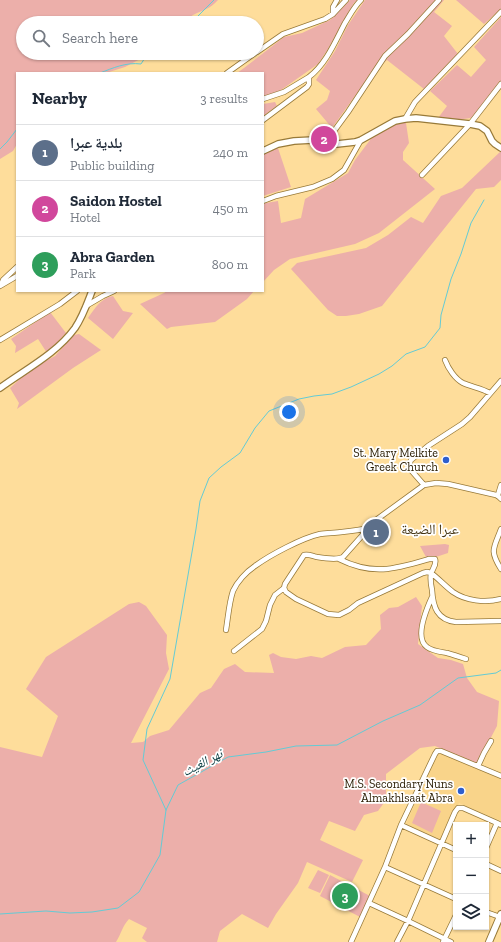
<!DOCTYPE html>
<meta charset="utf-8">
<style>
body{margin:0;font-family:"Zilla Slab","Noto Naskh Arabic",serif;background:#f2f2f3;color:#1f2937}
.controls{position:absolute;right:12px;bottom:12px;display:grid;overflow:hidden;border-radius:0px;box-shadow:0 1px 3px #0004}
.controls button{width:36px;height:36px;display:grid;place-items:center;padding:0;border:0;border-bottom:1px solid #e0e1e3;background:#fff;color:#1f2937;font:20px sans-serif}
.you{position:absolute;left:289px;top:412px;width:14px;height:14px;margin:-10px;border:3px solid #fff;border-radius:50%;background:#1a73e8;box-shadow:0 0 0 6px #1a73e833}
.badge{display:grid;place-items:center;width:26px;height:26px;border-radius:50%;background:#ea580c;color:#fff;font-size:13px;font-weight:700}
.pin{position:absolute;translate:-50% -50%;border:2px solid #fff;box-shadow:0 1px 4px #0006}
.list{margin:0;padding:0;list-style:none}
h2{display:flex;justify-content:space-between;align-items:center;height:52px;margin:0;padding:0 16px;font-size:17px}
h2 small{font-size:13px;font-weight:400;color:#747a83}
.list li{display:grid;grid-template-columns:26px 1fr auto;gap:12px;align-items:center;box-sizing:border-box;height:56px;padding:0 16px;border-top:1px solid #e0e1e3}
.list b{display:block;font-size:15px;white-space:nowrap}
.list p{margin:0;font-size:13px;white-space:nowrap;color:#747a83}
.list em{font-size:13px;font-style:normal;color:#747a83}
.icon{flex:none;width:22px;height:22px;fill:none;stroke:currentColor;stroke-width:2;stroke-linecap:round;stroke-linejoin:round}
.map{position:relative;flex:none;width:501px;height:942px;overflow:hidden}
.search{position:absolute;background:#fff;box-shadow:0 1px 3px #0004;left:16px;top:16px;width:248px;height:44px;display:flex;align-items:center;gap:10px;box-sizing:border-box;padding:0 14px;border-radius:22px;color:#747a83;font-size:15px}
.panel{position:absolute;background:#fff;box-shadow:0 1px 3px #0004;left:16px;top:72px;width:248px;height:220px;border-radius:0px}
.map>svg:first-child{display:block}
.built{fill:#f9d48a}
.green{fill:#ecafaa}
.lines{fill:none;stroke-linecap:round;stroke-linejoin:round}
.stream{stroke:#64cbd5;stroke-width:1}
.minor-casing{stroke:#987a39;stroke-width:6}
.tertiary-casing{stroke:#987a39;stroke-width:8}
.secondary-casing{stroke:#987a39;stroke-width:8}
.minor{stroke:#fff;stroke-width:4.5}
.tertiary{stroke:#fff;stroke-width:5.5}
.secondary{stroke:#fff;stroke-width:6}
.poi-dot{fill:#2e5ecd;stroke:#fff;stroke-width:1.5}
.labels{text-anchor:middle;stroke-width:3.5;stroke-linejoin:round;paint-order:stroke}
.poi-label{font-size:12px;fill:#281b01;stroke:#fff;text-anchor:end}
.water-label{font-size:13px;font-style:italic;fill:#144448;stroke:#fff}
.quarter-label{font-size:14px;fill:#433311;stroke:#fff}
</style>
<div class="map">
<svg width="501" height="942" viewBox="0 0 501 942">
<rect width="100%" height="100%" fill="#fedd9b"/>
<path class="built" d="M 438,752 L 501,779 L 501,821 L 459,803 L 440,840 L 406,824 Z"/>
<path class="green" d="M 0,0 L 218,0 C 210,9 203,10 193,15 C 188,18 185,22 179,23 L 23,23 L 23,53 L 150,53 L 146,56 L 125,67 L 106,73 L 17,73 L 17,144 L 13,151 L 0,159 Z
M 350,0 L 358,0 L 354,3 L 328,49 L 318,64 L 281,90 L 263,98 L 263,73 L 237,73 L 244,68 L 284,37 L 302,33 L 330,20 Z
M 365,0 L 444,0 L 434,12 L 452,26 L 444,36 L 458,54 L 424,89 L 387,60 L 370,75 L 332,128 L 316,109 L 327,100 L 330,91 L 316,80 L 335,51 L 348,25 Z
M 456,0 L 501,0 L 501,9 L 484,24 Z
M 501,17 L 501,81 L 473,117 C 462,121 449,119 438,118 L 447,106 L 430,91 L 457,65 L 471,77 L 486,60 L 474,47 Z
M 275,102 L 277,106 L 263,116 L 263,104 Z
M 400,122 L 406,123 L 409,143 L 403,152 L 403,160 L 435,189 L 379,233 L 355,244 L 290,259 L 274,270 L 263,282 L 263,204 L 266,203 L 278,201 L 281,223 L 301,218 L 305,199 L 348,173 L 355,160 L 373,136 Z
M 278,148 L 291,187 L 263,196 L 263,154 Z
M 501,151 L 501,180 L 494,187 L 476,189 L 382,306 L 359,314 L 346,316 L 337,316 L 328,310 L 291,269 L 297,263 L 366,248 L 388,235 L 411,217 L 423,223 L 441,196 L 462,188 Z
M 167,291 L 254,291 L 247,299 L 215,322 L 171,327 L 167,329 L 140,304 L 164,293 Z
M 113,296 L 123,311 L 133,313 L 113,339 L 88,318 C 95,308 101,298 113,296 Z
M 50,312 L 66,333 L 47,353 L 38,339 L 15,353 L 16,346 L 11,339 Z
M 79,334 L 101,350 L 73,368 L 17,409 L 19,403 L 10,388 L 31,369 L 55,356 L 74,335 Z
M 445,544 L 449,545 L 448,553 L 436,557 L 426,557 L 420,546 Z
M 416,597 L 422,606 L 418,644 L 438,658 L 451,660 L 463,664 L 467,678 L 477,692 L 499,701 L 497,726 L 477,764 L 435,746 L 420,748 L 386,774 L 386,800 L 378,811 L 364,815 L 355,831 L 329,821 L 320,840 L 363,860 L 352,882 L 307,862 L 298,883 L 276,914 L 268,928 L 242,914 L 220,931 L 217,942 L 147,942 L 142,938 L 147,928 L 129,919 C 123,925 121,934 116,942 L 0,942 L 0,747 L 42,757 L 58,716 L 26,689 L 46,657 L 129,604 L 139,602 L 146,606 L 167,635 L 166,653 L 169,669 L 131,743 L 143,742 L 150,736 L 169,730 L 200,693 L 211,688 L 224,669 L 235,664 L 245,672 L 274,673 L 269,655 L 273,653 L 281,657 L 296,659 L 311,656 L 322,658 L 345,647 L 366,645 L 381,629 L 380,615 L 389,608 L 398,607 Z
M 421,802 L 441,811 L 432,833 L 412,823 Z
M 318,870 L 329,875 L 320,893 L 308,888 Z
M 330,875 L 370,896 L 360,917 L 320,896 Z"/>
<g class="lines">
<path class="stream" d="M 190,23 L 193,21 L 214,0
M 100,73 C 113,68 126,62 141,64 L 148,53
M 0,149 L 7,142 L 17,129
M 166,810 L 143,760 L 147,729 L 170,679 L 196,529 L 200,501 L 209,478 L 221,467 L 240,453 L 255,428 L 269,411 L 299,399 L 314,396 L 332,394 L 351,387 L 379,374 L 392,366 L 406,354 L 425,347 L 440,328 L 441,315 L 451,279 L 461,254 L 471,223 L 484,200
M 0,914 L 46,911 L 70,913 L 92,912 L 118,908 L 139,892 L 160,855 L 166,810 L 178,785 L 228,757 L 266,752 L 296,746 L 337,745 L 383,721 L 420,705 L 458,678 L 496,673 L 501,670"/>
<defs>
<path id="minor" d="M 333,14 L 333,7 L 337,0
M 257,52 L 283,34 L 325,19 L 333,14 L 346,0
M 227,73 L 255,53
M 309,77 C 326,64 335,42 345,23 C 350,15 354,7 361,0
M 263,99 L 284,92 L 309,77 L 309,84 L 307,87 L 263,120
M 405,119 L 415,102 L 501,12
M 326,142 L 348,112 L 385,56 L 408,34 L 439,0
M 422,175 L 470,124 L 501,84
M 263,201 L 276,196 L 313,187 L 332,179 L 344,170 L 361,140
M 1,285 L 3,280 L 17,267
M 0,286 L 17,276
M 86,306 L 103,296 L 114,291
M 0,340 L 60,304 L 77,291
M 445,360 C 448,368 455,379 463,383 C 472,387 481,388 490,393
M 424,485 L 410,469 L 409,465 L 411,460 L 428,446 L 462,424 L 470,417 L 501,381
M 498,495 L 501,485
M 501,499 L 499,497 L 496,495 L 448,484 L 436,483 L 424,485 L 376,520 L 343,557 C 338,560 323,558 317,557 C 312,556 309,554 304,555 L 285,584 L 284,588 L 286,592 L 296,599 L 328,614 L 339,615 L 349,610 L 358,603 L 423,573 L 427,572 L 431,573 C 439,579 445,586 453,592 C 466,601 485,603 501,599
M 501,529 C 494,548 489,550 501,569
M 339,559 C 373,576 395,569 429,559 L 435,559 C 437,565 432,569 431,574 C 430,579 431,585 432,590 C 433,607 437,620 456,622 L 501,621
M 432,597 C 427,608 414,638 427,647 C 432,651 441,652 447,653 C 454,655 460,657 466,659
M 226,630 C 228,618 229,603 233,591 C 237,582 246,572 255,566 C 270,555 302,538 320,534 C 327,533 335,533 342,532 C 351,531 360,530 369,528
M 234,651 L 262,629 L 266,621 L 270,605 L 275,595 L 284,588
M 478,766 L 484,753 L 491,741
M 401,825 L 456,850
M 486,848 L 497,823 L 501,825
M 486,864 L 501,871
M 385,867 L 456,899
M 369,903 L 408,921 L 451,942
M 486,912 L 500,917
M 351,942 L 385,867 L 401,825 L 435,754 L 437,751 L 441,751 L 501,776
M 397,942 L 408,921 L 455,812 L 458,808 L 463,808 L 497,823
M 443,942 L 456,915"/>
<path id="tertiary" d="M 263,151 L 278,144 L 294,141 L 313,140 L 337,144 L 355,142 L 361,140 L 395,121 L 405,119 L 416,118 L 470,124 L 480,126 L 487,131 L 492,141 L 495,144 L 501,148
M 0,388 C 26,369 56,354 75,328 C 83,316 87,304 92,291"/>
<path id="secondary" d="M 489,942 L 501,914"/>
</defs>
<use href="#minor" class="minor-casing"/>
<use href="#tertiary" class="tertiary-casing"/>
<use href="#secondary" class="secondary-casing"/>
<use href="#minor" class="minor"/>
<use href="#tertiary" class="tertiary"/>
<use href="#secondary" class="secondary"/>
</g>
<g class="poi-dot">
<circle cx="446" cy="460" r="4"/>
<circle cx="461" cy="791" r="4"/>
</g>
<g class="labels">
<g class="poi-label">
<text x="438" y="457">St. Mary Melkite<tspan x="438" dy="14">Greek Church</tspan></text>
<text x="453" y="788">M.S. Secondary Nuns<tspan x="453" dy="14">Almakhlsaat Abra</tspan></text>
</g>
<g class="water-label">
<text transform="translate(202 762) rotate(-28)" y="5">نهر الغيث</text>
</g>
<g class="quarter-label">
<text x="430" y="534">عبرا الضيعة</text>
</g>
</g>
</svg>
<div class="controls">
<button>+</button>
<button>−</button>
<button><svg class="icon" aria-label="layers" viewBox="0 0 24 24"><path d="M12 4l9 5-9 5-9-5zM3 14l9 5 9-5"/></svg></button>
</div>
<div class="you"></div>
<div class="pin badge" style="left:376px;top:532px;background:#5c6f8a">1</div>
<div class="pin badge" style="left:324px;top:139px;background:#d1479c">2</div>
<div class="pin badge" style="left:345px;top:896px;background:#2e9e5b">3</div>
<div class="search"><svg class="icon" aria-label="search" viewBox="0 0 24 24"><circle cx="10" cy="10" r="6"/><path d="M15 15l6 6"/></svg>Search here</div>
<section class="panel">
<h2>Nearby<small>3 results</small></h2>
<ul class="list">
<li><span class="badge" style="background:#5c6f8a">1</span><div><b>بلدية عبرا</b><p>Public building</p></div><em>240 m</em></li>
<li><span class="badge" style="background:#d1479c">2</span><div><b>Saidon Hostel</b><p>Hotel</p></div><em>450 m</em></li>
<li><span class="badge" style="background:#2e9e5b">3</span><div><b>Abra Garden</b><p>Park</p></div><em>800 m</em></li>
</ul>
</section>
</div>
